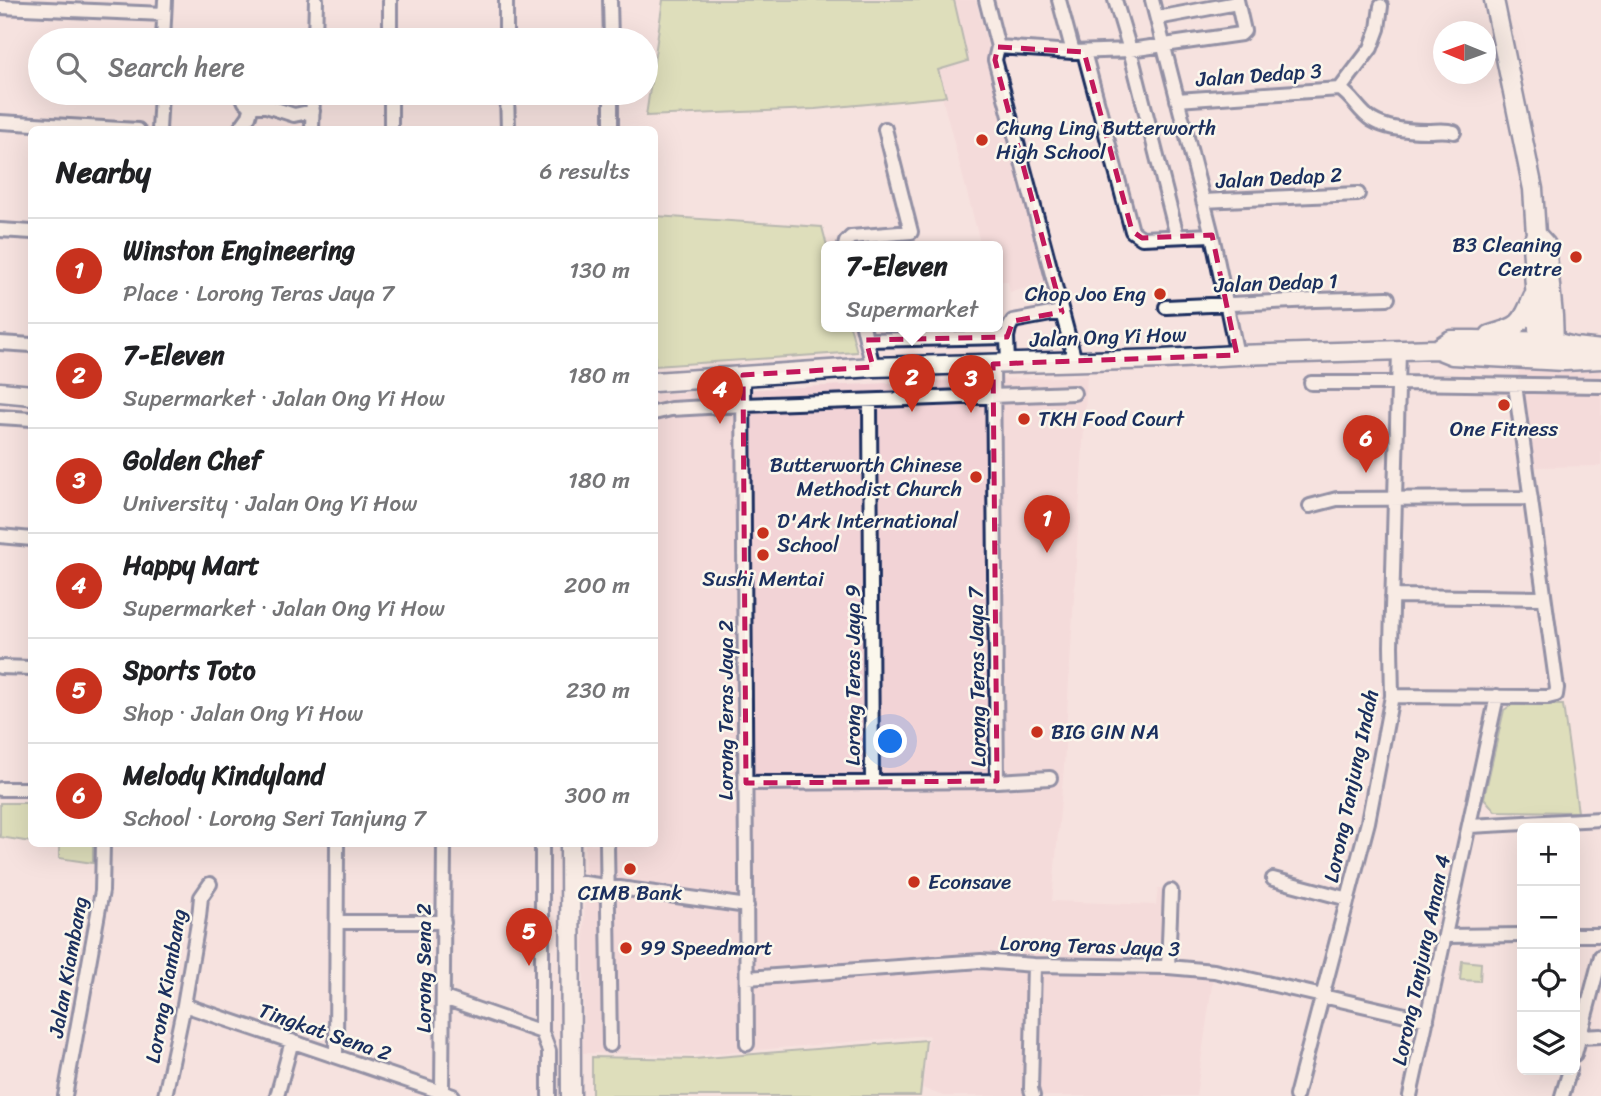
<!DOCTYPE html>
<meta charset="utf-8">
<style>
body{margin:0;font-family:Sriracha,sans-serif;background:#f2f2f2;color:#202124}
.controls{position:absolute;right:21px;bottom:21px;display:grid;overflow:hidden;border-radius:10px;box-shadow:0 7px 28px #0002}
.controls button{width:63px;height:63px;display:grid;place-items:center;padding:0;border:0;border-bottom:2px solid #e0e0e0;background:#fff;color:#202124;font:35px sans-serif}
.compass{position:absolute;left:1433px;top:21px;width:63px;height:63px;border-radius:50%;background:#fff;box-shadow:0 7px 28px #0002;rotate:271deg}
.you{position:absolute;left:891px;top:742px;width:24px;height:24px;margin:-18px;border:5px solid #fff;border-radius:50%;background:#1a73e8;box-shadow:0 0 0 10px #1a73e833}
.badge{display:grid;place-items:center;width:46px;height:46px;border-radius:50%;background:#c8321e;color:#fff;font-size:23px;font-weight:700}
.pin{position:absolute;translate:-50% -58px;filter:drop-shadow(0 2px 4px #0008)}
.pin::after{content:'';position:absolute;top:37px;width:24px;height:21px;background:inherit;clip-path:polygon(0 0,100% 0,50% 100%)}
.popup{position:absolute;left:821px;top:241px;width:182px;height:91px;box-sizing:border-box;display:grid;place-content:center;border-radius:10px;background:#fff;filter:drop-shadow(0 2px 5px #0005);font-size:23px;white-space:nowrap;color:#757577}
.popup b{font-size:26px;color:#202124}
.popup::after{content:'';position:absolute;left:50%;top:100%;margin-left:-14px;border:14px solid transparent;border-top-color:#fff}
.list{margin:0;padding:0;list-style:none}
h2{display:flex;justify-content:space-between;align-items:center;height:91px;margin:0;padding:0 28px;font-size:30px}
h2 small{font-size:23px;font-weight:400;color:#757577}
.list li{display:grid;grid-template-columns:46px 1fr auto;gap:21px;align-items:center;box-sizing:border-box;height:105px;padding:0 28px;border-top:2px solid #e0e0e0}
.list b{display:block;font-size:26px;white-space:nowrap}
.list p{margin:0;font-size:23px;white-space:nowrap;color:#757577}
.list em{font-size:23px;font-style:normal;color:#757577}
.icon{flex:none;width:38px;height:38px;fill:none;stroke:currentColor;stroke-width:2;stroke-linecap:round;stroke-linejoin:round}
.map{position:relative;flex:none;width:1601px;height:1096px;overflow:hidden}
.search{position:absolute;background:#fff;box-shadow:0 7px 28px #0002;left:28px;top:28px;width:630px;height:77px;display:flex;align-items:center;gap:18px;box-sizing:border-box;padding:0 24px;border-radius:38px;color:#757577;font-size:26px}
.panel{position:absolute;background:#fff;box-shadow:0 7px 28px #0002;left:28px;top:126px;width:630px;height:721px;border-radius:10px}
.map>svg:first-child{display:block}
.built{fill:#f2d3d6}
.green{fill:#c1d990;stroke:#6e8477;stroke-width:2}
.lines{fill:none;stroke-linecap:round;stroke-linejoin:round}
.street-casing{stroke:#1b2f5e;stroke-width:18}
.secondary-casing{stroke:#1b2f5e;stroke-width:23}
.street{stroke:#fbf7ec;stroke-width:12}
.secondary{stroke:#fbf7ec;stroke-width:18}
.marked{fill:none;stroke:#c2185b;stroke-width:5;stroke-dasharray:14 9;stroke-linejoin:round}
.poi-dot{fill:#c8321e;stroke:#fbf7ec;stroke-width:2.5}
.labels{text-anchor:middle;stroke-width:5;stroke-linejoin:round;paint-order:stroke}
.street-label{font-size:21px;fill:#1b2f5e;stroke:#fbf7ec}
.poi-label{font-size:21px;fill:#1b2f5e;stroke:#fbf7ec;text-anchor:start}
</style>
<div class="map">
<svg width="1601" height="1096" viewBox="0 0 1601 1096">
<rect width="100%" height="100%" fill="#f6e2df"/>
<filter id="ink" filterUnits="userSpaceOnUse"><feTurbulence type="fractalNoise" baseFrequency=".0143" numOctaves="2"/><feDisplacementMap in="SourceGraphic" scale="14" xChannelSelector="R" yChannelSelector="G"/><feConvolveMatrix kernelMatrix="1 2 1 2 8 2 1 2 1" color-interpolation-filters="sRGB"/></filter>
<g filter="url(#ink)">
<path class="built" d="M 663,0 L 976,0 L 1051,294 L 1031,300 L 1027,288 L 1010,292 L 1008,281 L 998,281 L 998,246 L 981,246 L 942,97 L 815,109 L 646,116 Z
M 1517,364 L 1583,369 L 1601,369 L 1601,466 L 1534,467 Z
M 1087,376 L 1064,766 L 1052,901 L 1156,905 L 1158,888 L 1171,889 L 1168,966 L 1214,971 L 1196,1096 L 943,1096 L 922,1088 L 929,1035 L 701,1055 L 583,1053 L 585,844 L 654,844 L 655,394 L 909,382 Z"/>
<path class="green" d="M 663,0 L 954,0 L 968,61 L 938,70 L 946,96 L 942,97 L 815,109 L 646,116 Z
M 655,216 L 822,227 L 827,246 L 826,326 L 850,326 L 857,352 L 655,366 Z
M 1513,704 L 1563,705 L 1578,812 L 1495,811 L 1484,798 L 1504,710 Z
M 0,803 L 31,803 L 31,842 L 0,837 Z
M 44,844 L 93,844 L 93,863 L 59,858 L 59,846 Z
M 1462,961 L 1481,963 L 1480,981 L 1460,980 Z
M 926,1040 L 920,1096 L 592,1096 L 592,1057 L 694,1059 Z"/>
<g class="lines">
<defs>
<path id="street" d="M 390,0 L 390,40
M 506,0 L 506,40
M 610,0 L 611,40
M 986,0 L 998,47 L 995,60 L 1075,361
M 1059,0 L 1073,52
M 1115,0 L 1130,50 L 1177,236
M 1152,0 L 1212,235 L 1237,355
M 0,7 L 164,14
M 1157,18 L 1237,3
M 163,40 L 165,0
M 315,40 L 316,0
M 998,47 L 1073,52 L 1130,50 L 1241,34 L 1244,31 L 1237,0
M 1084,52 L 1132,231 L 1142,238 L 1212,235
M 1340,89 L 1371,48 L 1378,29 L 1381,6
M 241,93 L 245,102 L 252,106 L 266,106 L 294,115 L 313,111
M 391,93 L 391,130
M 507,93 L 508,130
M 611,93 L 611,130
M 1177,100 L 1340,89 C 1353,97 1359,112 1372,120 C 1387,129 1410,131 1427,131 C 1437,131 1444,129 1454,132
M 0,122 L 138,130
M 159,130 L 161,93
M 239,130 L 249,116 L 252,106
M 312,130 L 313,93
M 1203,201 L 1358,194
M 0,230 L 32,232
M 845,246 L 846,242 L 851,237 L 911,232 L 885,129
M 1166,307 L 1315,300 L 1388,298
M 863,326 L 873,367
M 1007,337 L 1008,363
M 866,340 L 1007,337 L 1009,328 L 1013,321 L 1062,312
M 0,343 L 32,345
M 993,364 L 997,781
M 743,375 L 747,1044
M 1311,383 L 1398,383 L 1601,386
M 870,401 L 872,782
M 654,413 L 671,409 L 743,405 L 1074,393
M 0,417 L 32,419
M 1310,506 L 1337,499 L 1531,498
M 0,536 L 32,539
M 1392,596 L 1544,598
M 0,667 L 32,668
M 1392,696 L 1548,697 L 1556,695 L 1557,688 L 1515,385
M 746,783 L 997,781 L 1050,778
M 0,789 L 32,789
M 1470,826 L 1601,819
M 542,844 L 542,1032 L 549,1051 L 549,1096
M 607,844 L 610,1045
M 1273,879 L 1348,899
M 570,881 L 747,906
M 337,922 L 444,922
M 1575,935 L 1601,935
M 1446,936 L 1522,935
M 1168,967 L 1171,891
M 747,978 L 981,961 L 1034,965 L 1168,967 L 1214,971 L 1427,1020
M 444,998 L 542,1032
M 184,1005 L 453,1096
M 1580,1037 L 1601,1036
M 1575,1054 L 1601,956
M 336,1056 L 337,844
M 442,1092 L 444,844
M 65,1096 L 102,891 L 103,844
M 165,1096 L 184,1005 L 199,917 L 201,897 L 210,884
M 277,1096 L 292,1041
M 1033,1096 L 1031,1089 L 1034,965
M 1296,1096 L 1368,822 L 1392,696 L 1391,646 L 1399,351
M 1410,1096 L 1497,696
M 1562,1096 L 1570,1070"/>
<path id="secondary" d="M 1494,0 L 1533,189 L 1536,234 L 1532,245 L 1539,341 L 1565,361
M 1536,234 L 1546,245 L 1553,316 L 1554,342
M 1490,335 C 1519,327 1522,325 1533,297
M 1437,349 L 1451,340 L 1473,340 L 1554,342 L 1574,347 L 1601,350
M 654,382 L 873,367 L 1163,359 L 1237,355 L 1437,349 L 1452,355 L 1565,361 L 1601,359
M 0,392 L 32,395
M 570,844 L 571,1096"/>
</defs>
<use href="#street" class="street-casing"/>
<use href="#secondary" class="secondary-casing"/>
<use href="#street" class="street"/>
<use href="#secondary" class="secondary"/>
</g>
</g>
<path d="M0 0H1601V1096H0ZM 998,47 L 1084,52 L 1132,231 L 1142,238 L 1212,235 L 1237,355 L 993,364 L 997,781 L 746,783 L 743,375 L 873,367 L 866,340 L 1007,337 L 1013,321 L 1062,312 L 995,60 Z" fill="#f6e2df" fill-opacity=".55" fill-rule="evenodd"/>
<path class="marked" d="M 998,47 L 1084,52 L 1132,231 L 1142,238 L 1212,235 L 1237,355 L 993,364 L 997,781 L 746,783 L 743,375 L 873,367 L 866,340 L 1007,337 L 1013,321 L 1062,312 L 995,60 Z"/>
<g class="poi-dot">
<circle cx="982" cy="140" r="7"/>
<circle cx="1576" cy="257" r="7"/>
<circle cx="1160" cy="294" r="7"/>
<circle cx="1504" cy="405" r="7"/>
<circle cx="1024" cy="419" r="7"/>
<circle cx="976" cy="477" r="7"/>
<circle cx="763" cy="533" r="7"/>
<circle cx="763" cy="555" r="7"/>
<circle cx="1037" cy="732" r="7"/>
<circle cx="630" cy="869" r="7"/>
<circle cx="914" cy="882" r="7"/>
<circle cx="626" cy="948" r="7"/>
</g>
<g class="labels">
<g class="street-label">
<text transform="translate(1259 75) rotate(-4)" y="7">Jalan Dedap 3</text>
<text transform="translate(1279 178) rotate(-3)" y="7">Jalan Dedap 2</text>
<text transform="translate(1276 283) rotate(-2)" y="7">Jalan Dedap 1</text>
<text transform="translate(1108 337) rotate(-2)" y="7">Jalan Ong Yi How</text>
<text transform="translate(853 675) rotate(-90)" y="7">Lorong Teras Jaya 9</text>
<text transform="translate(977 677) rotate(-91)" y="7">Lorong Teras Jaya 7</text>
<text transform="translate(726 710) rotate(-90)" y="7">Lorong Teras Jaya 2</text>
<text transform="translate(1351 786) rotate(-78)" y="7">Lorong Tanjung Indah</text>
<text transform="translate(1090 946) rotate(2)" y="7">Lorong Teras Jaya 3</text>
<text transform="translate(1421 960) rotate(-78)" y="7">Lorong Tanjung Aman 4</text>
<text transform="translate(68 967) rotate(-80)" y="7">Jalan Kiambang</text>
<text transform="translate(424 968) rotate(-90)" y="7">Lorong Sena 2</text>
<text transform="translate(166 986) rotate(-80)" y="7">Lorong Kiambang</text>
<text transform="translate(325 1032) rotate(19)" y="7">Tingkat Sena 2</text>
</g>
<g class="poi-label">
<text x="996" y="135">Chung Ling Butterworth<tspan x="996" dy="24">High School</tspan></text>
<text x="1562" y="252" text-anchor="end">B3 Cleaning<tspan x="1562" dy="24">Centre</tspan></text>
<text x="1146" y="301" text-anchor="end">Chop Joo Eng</text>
<text x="1038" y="426">TKH Food Court</text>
<text x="1504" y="436" text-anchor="middle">One Fitness</text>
<text x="962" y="472" text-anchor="end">Butterworth Chinese<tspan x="962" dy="24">Methodist Church</tspan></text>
<text x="777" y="528">D'Ark International<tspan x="777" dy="24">School</tspan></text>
<text x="763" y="586" text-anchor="middle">Sushi Mentai</text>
<text x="1051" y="739">BIG GIN NA</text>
<text x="928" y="889">Econsave</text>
<text x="630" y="900" text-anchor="middle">CIMB Bank</text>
<text x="640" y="955">99 Speedmart</text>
</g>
</g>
</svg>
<div class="controls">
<button>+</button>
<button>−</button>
<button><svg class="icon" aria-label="locate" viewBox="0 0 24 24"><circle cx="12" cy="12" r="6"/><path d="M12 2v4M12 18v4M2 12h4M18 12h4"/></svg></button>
<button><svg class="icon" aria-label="layers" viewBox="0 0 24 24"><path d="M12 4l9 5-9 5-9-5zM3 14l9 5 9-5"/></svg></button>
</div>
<svg class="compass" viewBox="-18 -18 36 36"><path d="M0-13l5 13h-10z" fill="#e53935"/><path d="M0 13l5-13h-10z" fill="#757577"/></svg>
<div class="you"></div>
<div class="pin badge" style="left:1047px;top:553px">1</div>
<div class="pin badge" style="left:912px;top:412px">2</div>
<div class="popup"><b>7-Eleven</b>Supermarket</div>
<div class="pin badge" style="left:971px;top:413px">3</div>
<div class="pin badge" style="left:720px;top:424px">4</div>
<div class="pin badge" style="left:529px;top:966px">5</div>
<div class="pin badge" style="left:1366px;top:473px">6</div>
<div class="search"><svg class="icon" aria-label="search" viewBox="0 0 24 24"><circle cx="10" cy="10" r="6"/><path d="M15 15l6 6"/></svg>Search here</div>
<section class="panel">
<h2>Nearby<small>6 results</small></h2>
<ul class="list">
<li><span class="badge">1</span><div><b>Winston Engineering</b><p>Place · Lorong Teras Jaya 7</p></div><em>130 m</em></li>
<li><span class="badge">2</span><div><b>7-Eleven</b><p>Supermarket · Jalan Ong Yi How</p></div><em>180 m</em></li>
<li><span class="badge">3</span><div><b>Golden Chef</b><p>University · Jalan Ong Yi How</p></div><em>180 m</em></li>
<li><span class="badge">4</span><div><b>Happy Mart</b><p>Supermarket · Jalan Ong Yi How</p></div><em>200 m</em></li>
<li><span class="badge">5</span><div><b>Sports Toto</b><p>Shop · Jalan Ong Yi How</p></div><em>230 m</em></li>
<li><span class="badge">6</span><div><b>Melody Kindyland</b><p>School · Lorong Seri Tanjung 7</p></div><em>300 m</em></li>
</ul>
</section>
</div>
